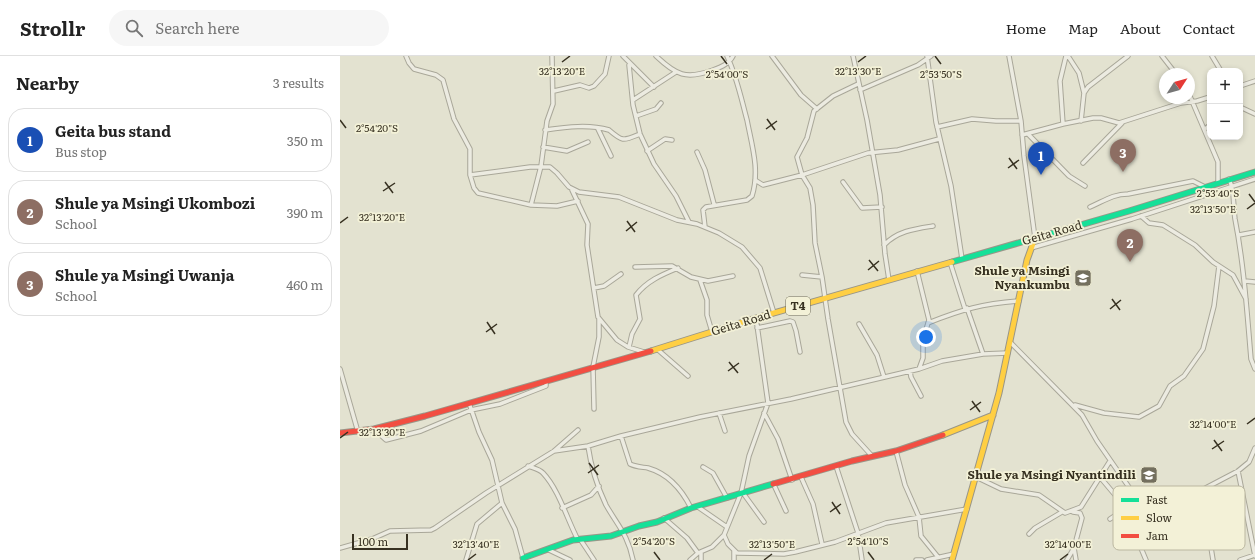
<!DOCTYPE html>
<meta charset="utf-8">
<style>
body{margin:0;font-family:Literata,serif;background:#f6f6f6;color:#222}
.controls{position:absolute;right:12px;top:12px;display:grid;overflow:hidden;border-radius:8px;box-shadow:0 2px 6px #0003}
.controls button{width:36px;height:36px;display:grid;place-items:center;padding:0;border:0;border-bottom:1px solid #e0e0e0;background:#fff;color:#222;font:20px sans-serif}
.compass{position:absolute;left:819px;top:12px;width:36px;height:36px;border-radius:50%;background:#fff;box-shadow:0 2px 6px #0003;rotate:54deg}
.scale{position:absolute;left:12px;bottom:10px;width:56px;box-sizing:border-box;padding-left:4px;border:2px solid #373121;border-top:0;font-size:11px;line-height:14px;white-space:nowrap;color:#373121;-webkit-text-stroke:3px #f3f1d7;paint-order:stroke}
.you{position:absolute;left:586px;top:281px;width:14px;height:14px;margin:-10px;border:3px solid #fff;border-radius:50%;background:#1a73e8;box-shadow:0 0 0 6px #1a73e833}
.badge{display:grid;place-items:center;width:26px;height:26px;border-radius:50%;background:#736f5e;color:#fff;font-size:13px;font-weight:700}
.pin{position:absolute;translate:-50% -33px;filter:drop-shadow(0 1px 2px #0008)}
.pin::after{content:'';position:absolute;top:21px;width:14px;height:12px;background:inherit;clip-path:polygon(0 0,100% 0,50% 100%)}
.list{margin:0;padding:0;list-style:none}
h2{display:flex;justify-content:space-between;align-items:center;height:52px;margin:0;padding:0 16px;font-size:17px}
h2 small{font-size:13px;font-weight:400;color:#767676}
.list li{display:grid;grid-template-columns:26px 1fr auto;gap:12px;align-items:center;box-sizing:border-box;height:64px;margin:0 8px 8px;padding:0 8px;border:1px solid #e0e0e0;border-radius:16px}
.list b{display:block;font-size:15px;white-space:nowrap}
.list p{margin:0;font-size:13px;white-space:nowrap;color:#767676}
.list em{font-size:13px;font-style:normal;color:#767676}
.icon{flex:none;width:22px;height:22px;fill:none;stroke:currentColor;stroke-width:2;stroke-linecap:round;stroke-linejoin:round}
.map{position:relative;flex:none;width:915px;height:504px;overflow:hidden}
header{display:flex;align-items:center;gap:24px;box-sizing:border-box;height:56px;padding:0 20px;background:#fff;border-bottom:1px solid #e0e0e0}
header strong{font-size:19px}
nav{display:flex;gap:22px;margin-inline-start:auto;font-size:14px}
.search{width:280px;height:36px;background:#f6f6f6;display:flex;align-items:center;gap:10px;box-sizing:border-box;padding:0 14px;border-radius:22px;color:#767676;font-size:15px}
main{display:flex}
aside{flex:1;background:#fff}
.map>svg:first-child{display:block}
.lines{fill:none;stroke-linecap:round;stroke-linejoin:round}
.street-casing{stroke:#a9a799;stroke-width:5.5}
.fast-casing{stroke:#999688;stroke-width:7}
.slow-casing{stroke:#999688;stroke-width:7}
.jam-casing{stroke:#999688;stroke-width:7}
.street{stroke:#ecebe1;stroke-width:3.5}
.fast{stroke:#16e098;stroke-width:5}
.slow{stroke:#ffcf43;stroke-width:5}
.jam{stroke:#f24e42;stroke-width:5}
.ticks{fill:none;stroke:#373121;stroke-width:1.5}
.labels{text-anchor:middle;stroke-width:3.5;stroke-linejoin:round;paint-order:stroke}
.shield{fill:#f3f1d7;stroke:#6f6b58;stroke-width:1}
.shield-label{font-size:11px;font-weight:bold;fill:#373121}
.street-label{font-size:12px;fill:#373121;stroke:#f3f1d7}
.poi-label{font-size:12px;font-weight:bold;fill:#373121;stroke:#f3f1d7;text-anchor:end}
.key{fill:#f3f1d7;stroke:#bbb7a0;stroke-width:1}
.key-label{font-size:11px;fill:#373121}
.ticks-label{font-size:10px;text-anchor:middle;fill:#373121;stroke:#f3f1d7;stroke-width:3.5;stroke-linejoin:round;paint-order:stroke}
</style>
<header>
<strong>Strollr</strong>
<div class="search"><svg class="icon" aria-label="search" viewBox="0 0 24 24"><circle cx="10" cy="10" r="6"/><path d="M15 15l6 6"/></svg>Search here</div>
<nav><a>Home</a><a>Map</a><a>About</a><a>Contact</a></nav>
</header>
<main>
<aside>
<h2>Nearby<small>3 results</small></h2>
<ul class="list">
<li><span class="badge" style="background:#1a4fb4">1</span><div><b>Geita bus stand</b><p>Bus stop</p></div><em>350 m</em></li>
<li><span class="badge" style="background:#8d6e63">2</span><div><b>Shule ya Msingi Ukombozi</b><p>School</p></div><em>390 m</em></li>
<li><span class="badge" style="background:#8d6e63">3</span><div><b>Shule ya Msingi Uwanja</b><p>School</p></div><em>460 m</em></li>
</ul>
</aside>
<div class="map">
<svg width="915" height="504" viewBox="0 0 915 504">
<rect width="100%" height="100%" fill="#e3e2d0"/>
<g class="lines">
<defs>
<path id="street" d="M 66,0 L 69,7 L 74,13 L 96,19 L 103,24 L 114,63 L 130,93 L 130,119 L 134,132 L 138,137 L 191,149 L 217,150 L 238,145
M 283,0 L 314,31
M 316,0 C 336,19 346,24 373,14 C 381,11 389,8 393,0
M 432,0 L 461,39 L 477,53
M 513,0 L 527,64 L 540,139 L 545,198 L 549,224
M 587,0 L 596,66 L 611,130 L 622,203
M 669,0 L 681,65 L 684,100 L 695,182
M 728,0 L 739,17 L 744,37
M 822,0 L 836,18
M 872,0 L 881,15
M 289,9 L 293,49 L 300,78 L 314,108 L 336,140 L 349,166
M 518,28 L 493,40 L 474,55 L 467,82 L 457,101 L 462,119 L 470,132 L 473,149 L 475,187 L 482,221 L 488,263 L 506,366 L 512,378 L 532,400
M 900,30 L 915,25
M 520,34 L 578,9 L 591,0
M 214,35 L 240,29 L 249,32 L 254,30 L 265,18 L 269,0
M 849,38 L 878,106 L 878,127
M 293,44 L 336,16
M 900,51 L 915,58
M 296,60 L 316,53 L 321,47
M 741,65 L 744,37 L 748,31 L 788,0
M 723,68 L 720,25 L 726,0
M 597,71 L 632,63 L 656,65 L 681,65
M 258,73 L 271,100
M 865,73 L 870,69
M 205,74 C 227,71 249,68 269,74 C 283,86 283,85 300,78
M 688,78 L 729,120 L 745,130
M 682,79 L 723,68 L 753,62 L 761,62 L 779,67 L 841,47 L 857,45 L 870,41
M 203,91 L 227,95 L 248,86
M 307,95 L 325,83 L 332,84
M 357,96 L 365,114 L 374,148
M 743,107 L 782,67
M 130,119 L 190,111 L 210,111 L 217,117 L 229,131 L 239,136 L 279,141 L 337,164 L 357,168 L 379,177 L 402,191 L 420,212 L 434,257
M 889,123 C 895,135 893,150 895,163 C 904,209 907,256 911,303 L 915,313
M 415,124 L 423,129 L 462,119 L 528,97 L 558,94 L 599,83
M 503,126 L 522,152 L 542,151
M 232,134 L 248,168 L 247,189 L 258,261 L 277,284 L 288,291 L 304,296
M 191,149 L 201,110 L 207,65 L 213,48 L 212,0
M 750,151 C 764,145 773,138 788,138 L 853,125 L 865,131
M 801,160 L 809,167 L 823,169 L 855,189 L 873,206 L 893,219 L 906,243
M 365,171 L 363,154 L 366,151 L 407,144 L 412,140 C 420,114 412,90 407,64 C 401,42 397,21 387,0
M 899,179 L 915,176
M 544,189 C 558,175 574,173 593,170
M 691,192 L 792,163 L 915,123
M 610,206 L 625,253
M 295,211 L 332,210 L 351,221 L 368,225 L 393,220
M 577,215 L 589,264 L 583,283 L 583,302 L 579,313
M 462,219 L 482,221
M 360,224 L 367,244 L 367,259 L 372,276
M 905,225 L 915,226
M 254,232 L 264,230 L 281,218
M 627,252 L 643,298
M 588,267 C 623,253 642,248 679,245
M 519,268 L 537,299 L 544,321
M 417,272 L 450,265 L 453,266 L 456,275 L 460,296
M 671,287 L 742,359 L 757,385 L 809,460 L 816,458 L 898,415 L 909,406 L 915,392
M 289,291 L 292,278 L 300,263 L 296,239 C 307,225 321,219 338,212
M 317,293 L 348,320
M 0,313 L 18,376
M 570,315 L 571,321 L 581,340
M 129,347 L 139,376 L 152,404 L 162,447 L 175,473 L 183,502
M 735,349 L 764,357 L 799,361 L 819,350 L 830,330 L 844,320 L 863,293 L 874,250 L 879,210
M 254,353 L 253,311 L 259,281 L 259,263
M 379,357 L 385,375
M 424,357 L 438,383 L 452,424
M 34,373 L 46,384 L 81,375 L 131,354 L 160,348 L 206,330 L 206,326
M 281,380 L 290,408 C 296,411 302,411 308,412 C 329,418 342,434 351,452
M 248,390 C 251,411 257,430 266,449 C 278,470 288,479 293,504
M 214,395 L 248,390 L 281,380 L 360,361 L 451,343 L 579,313 L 602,305 L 643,298 L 668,297
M 556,395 L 565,429 L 579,461 L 581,480 L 598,501
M 188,410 C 193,412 199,413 203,417 C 219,434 227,463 238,484
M 496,410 L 518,477 L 522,504
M 363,411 L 373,417 L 387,442
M 898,415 L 915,500
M 461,421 L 473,448 L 482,488
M 636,421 L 661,433 L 699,439 L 725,457 L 741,451 L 770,405
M 760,421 L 781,446 L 798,485 L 795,488 L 783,490
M 434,429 L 446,455
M 862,435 L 873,504
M 403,437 L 424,466
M 358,451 L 387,471
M 222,452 L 251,439 L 259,430
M 324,462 L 347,482 L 358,497
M 770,463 L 798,444
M 689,478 L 695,472 L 722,456
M 384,479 L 388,488 L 397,497 L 444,498 L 455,496 L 495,486 L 546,467 L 627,453
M 240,483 L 254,504
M 798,485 L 806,504
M 0,492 L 32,483 L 50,475 L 91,474 L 95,472 L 146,437 L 214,395 L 238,374
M 734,492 L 736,504
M 209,494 L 230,504
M 394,495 L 394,504
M 361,496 L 361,504
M 126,504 L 137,468 L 162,447
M 350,504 L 358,497 L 372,491 L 384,479 L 401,437 L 409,400 L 428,347 L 416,262
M 576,504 L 582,504
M 587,504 L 614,498
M 727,504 L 734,492 L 742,462 L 740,457 L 733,456
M 900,504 L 915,499"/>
<path id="fast" d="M 612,206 L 789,155 L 915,116
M 183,502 L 233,484 L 271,480 L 299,470 L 317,466 L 351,452 L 433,428"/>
<path id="slow" d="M 311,295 L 416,262 L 612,206
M 603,379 L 653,359
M 612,504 L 659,337 L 687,204 L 695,182"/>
<path id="jam" d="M 0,377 L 34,373 L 85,360 L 311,295
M 433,428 L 512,405 L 556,395 L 603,379"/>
</defs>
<use href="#street" class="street-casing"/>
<use href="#fast" class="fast-casing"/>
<use href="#slow" class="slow-casing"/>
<use href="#jam" class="jam-casing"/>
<use href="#street" class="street"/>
<use href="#fast" class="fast"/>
<use href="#slow" class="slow"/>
<use href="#jam" class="jam"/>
</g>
<path class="ticks" d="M 381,0 L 387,8M 595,0 L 601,8M 222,6 L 230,0M 518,6 L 526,0M 427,63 L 435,74M 0,64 L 6,72M 426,73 L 437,65M 669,102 L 677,113M 668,112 L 679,104M 45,126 L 53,137M 43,135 L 55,127M 909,138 L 915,146M 907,153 L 915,147M 287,165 L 295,176M 0,167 L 8,161M 286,175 L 297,166M 529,204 L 538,215M 528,214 L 539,205M 772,243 L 780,254M 770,253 L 781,244M 147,266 L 155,278M 146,276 L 157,268M 389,306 L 398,317M 388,315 L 399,307M 632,345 L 640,356M 630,354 L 641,346M 907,368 L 915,362M 0,382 L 8,376M 874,384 L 882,395M 872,393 L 884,385M 249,407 L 258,419M 248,417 L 259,409M 492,446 L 500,458M 490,456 L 501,448M 314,496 L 320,504M 528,496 L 534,504M 128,504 L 136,498M 424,504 L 432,498M 720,504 L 728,498"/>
<defs>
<symbol id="school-square" viewBox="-11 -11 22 22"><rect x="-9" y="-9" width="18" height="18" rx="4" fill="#736f5e" stroke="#f3f1d7"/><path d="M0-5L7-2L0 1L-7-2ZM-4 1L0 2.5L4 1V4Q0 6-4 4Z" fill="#fff"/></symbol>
</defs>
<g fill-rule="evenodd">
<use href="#school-square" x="733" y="212" width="20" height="20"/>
<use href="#school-square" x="799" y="409" width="20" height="20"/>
</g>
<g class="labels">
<rect class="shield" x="446" y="241" width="24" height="18" rx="3"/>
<g class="shield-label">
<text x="458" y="254">T4</text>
</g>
<g class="street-label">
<text transform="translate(712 177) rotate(-16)" y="4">Geita Road</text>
<text transform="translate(401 267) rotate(-17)" y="4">Geita Road</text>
</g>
<g class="poi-label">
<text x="730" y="219">Shule ya Msingi<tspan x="730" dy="14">Nyankumbu</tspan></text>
<text x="796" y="423">Shule ya Msingi Nyantindili</text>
</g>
</g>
<rect x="773" y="430" width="132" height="64" rx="6" class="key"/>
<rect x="781" y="442" width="18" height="4" fill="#16e098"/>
<rect x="781" y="460" width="18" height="4" fill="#ffcf43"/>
<rect x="781" y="478" width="18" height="4" fill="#f24e42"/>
<g class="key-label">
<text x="806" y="448">Fast</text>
<text x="806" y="466">Slow</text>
<text x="806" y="484">Jam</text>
</g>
<g class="ticks-label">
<text x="222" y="19">32°13'20"E</text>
<text x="518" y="19">32°13'30"E</text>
<text x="387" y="22">2°54'00"S</text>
<text x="601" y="22">2°53'50"S</text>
<text x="37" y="76">2°54'20"S</text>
<text x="878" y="141">2°53'40"S</text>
<text x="873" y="157">32°13'50"E</text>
<text x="42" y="165">32°13'20"E</text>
<text x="873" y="372">32°14'00"E</text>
<text x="42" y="380">32°13'30"E</text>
<text x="314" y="489">2°54'20"S</text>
<text x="528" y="489">2°54'10"S</text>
<text x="136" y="492">32°13'40"E</text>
<text x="432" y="492">32°13'50"E</text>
<text x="728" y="492">32°14'00"E</text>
</g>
</svg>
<div class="controls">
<button>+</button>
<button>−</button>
</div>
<svg class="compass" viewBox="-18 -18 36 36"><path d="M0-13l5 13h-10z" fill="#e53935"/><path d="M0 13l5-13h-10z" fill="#767676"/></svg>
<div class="scale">100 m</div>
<div class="you"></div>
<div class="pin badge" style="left:701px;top:119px;background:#1a4fb4">1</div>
<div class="pin badge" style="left:790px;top:206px;background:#8d6e63">2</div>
<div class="pin badge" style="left:783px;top:116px;background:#8d6e63">3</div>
</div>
</main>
